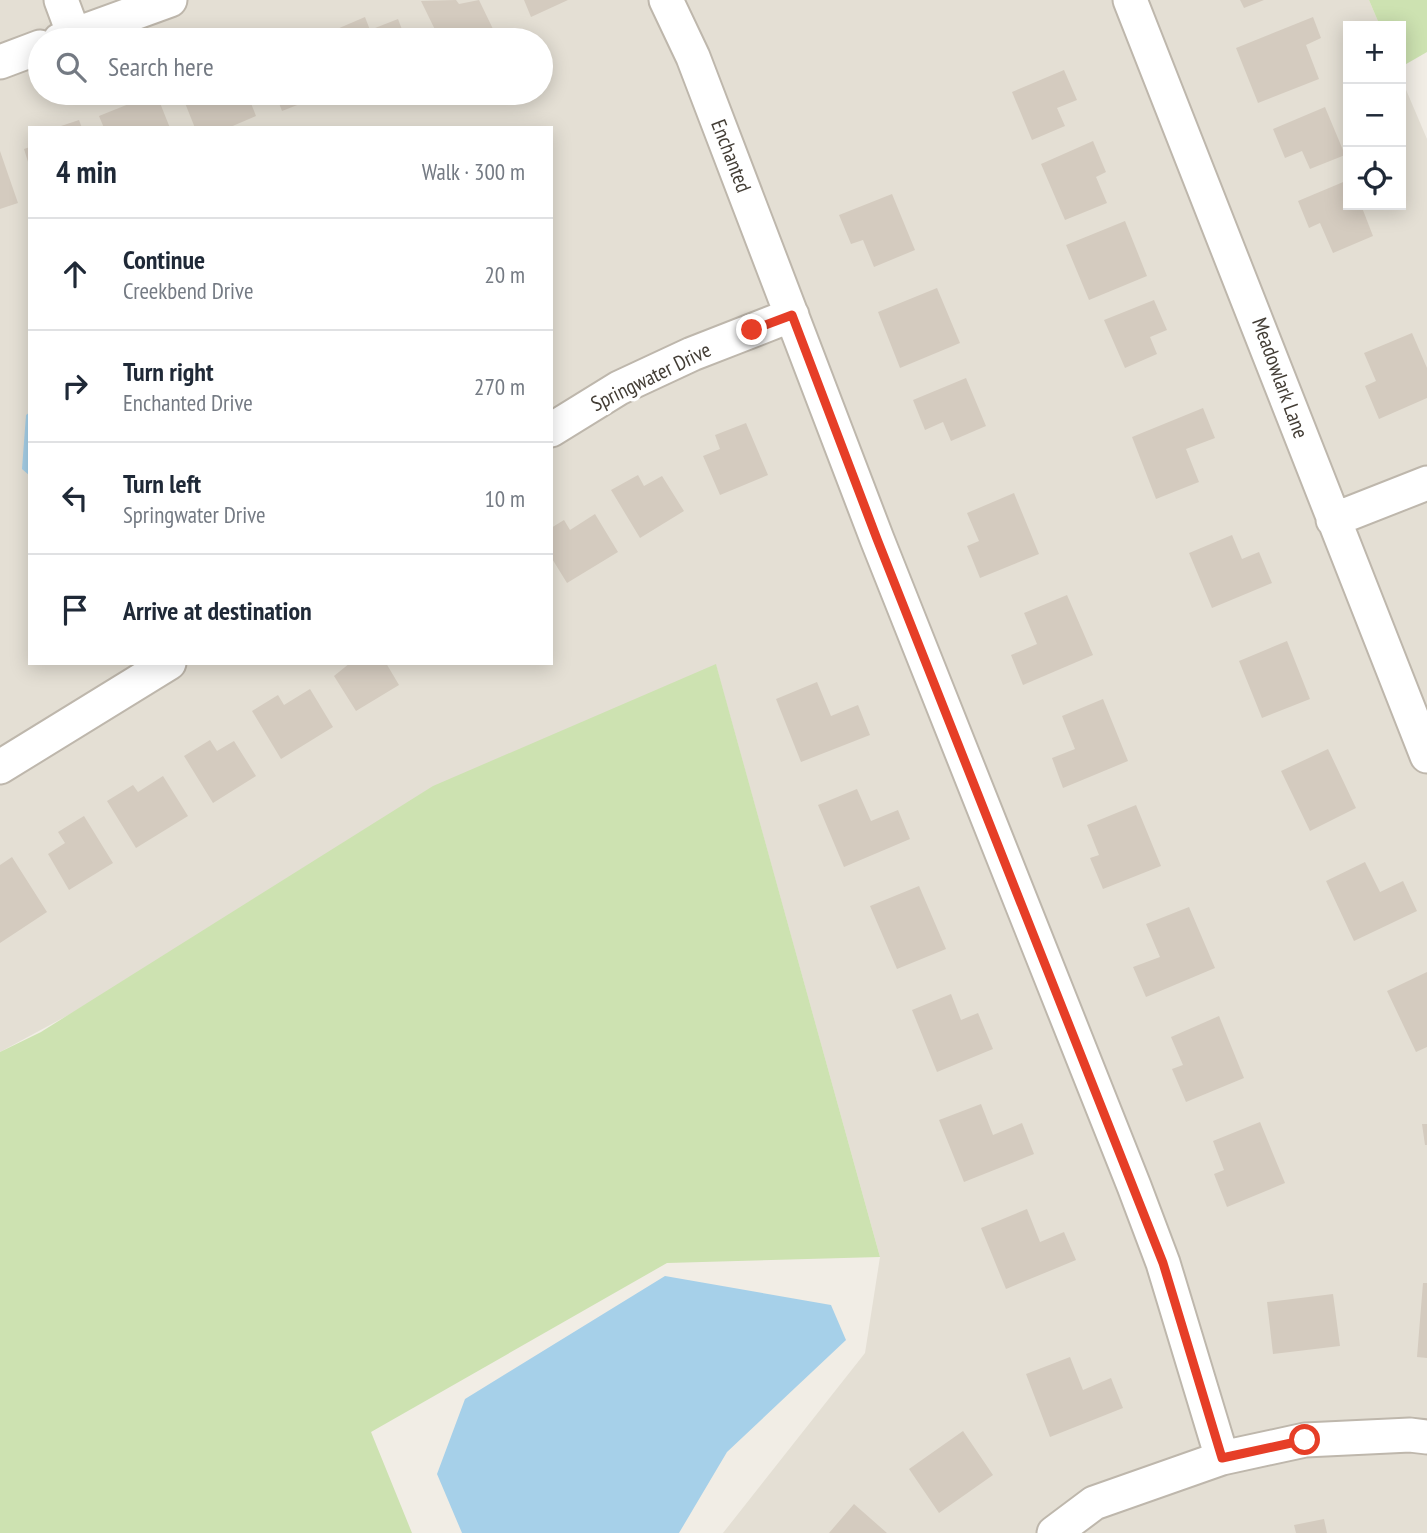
<!DOCTYPE html>
<meta charset="utf-8">
<style>
body{margin:0;font-family:"PT Sans Narrow",sans-serif;background:#f6f6f7;color:#1f2937}
.controls{position:absolute;right:21px;top:21px;display:grid;overflow:hidden;border-radius:0px;box-shadow:0 4px 18px #0003}
.controls button{width:63px;height:63px;display:grid;place-items:center;padding:0;border:0;border-bottom:2px solid #e0e1e3;background:#fff;color:#1f2937;font:35px sans-serif}
.stop{position:absolute;width:21px;height:21px;margin:-16px;border:5px solid #e63e27;border-radius:50%;background:#fff}
.stop.end{background:#e63e27;border-color:#fff;box-shadow:0 2px 7px #0008}
.list{margin:0;padding:0;list-style:none}
h2{display:flex;justify-content:space-between;align-items:center;height:91px;margin:0;padding:0 28px;font-size:30px}
h2 small{font-size:23px;font-weight:400;color:#747a83}
.list li{display:grid;grid-template-columns:46px 1fr auto;gap:21px;align-items:center;box-sizing:border-box;height:112px;padding:0 28px;border-top:2px solid #e0e1e3}
.list b{display:block;font-size:26px;white-space:nowrap}
.list p{margin:0;font-size:23px;white-space:nowrap;color:#747a83}
.list em{font-size:23px;font-style:normal;color:#747a83}
.icon{flex:none;width:38px;height:38px;fill:none;stroke:currentColor;stroke-width:2;stroke-linecap:round;stroke-linejoin:round}
.map{position:relative;flex:none;width:1427px;height:1533px;overflow:hidden}
.search{position:absolute;background:#fff;box-shadow:0 4px 18px #0003;left:28px;top:28px;width:525px;height:77px;display:flex;align-items:center;gap:18px;box-sizing:border-box;padding:0 24px;border-radius:38px;color:#747a83;font-size:26px}
.panel{position:absolute;background:#fff;box-shadow:0 4px 18px #0003;left:28px;top:126px;width:525px;height:539px;border-radius:0px}
.map>svg:first-child{display:block}
.residential{fill:#e4dfd4;fill-rule:evenodd}
.green{fill:#cde2b1}
.water{fill:#a6d0e9}
.building{fill:#d4cbbf}
.lines{fill:none;stroke-linecap:round;stroke-linejoin:round}
.street-casing{stroke:#beb7ac;stroke-width:37}
.street{stroke:#fff;stroke-width:33}
.route{stroke:#e63e27;stroke-width:9}
.labels{text-anchor:middle;stroke-width:7;stroke-linejoin:round;paint-order:stroke}
.street-label{font-size:21px;fill:#433d35;stroke:#fff}
</style>
<div class="map">
<svg width="1427" height="1533" viewBox="0 0 1427 1533">
<rect width="100%" height="100%" fill="#f1ede5"/>
<path class="residential" d="M 0,0 L 1369,0 L 1380,26 L 1348,26 L 1348,205 L 1401,205 L 1401,78 L 1427,139 L 1427,1533 L 723,1533 L 865,1353 L 880,1257 L 716,665 L 0,1052 ZM 40,40 L 541,40 L 541,93 L 40,93 ZM 30,128 L 551,128 L 551,663 L 30,663 Z"/>
<path class="green" d="M 1369,0 L 1427,0 L 1427,52 L 1401,67 L 1401,26 L 1380,26 Z
M 716,664 L 880,1257 L 667,1263 L 371,1432 L 412,1533 L 0,1533 L 0,1052 L 41,1032 L 433,786 Z"/>
<path class="water" d="M 30,412 L 30,476 L 22,469 L 26,415 Z
M 665,1276 L 831,1305 L 846,1340 L 727,1452 L 679,1533 L 462,1533 L 437,1474 L 465,1399 Z"/>
<path class="building" d="M 456,0 L 459,4 L 479,0 L 493,29 L 469,40 L 440,40 L 421,1 Z
M 524,0 L 568,0 L 531,17 Z
M 1240,0 L 1264,0 L 1244,8 Z
M 365,17 L 370,30 L 398,19 L 406,40 L 341,40 L 337,29 Z
M 1313,17 L 1321,38 L 1306,45 L 1319,79 L 1258,103 L 1236,48 Z
M 1064,70 L 1077,100 L 1057,108 L 1065,126 L 1032,140 L 1012,92 Z
M 156,93 L 170,128 L 104,128 L 99,116 Z
M 181,93 L 247,93 L 256,116 L 228,128 L 195,128 Z
M 275,93 L 328,93 L 282,111 Z
M 1325,107 L 1345,155 L 1310,169 L 1302,151 L 1285,158 L 1273,129 Z
M 79,120 L 82,128 L 58,128 L 58,127 Z
M 1093,141 L 1106,172 L 1096,177 L 1107,203 L 1065,220 L 1041,164 Z
M 30,147 L 30,165 L 29,165 L 24,149 Z
M 0,151 L 18,203 L 0,209 Z
M 1348,180 L 1348,205 L 1361,205 L 1373,236 L 1333,253 L 1320,223 L 1309,228 L 1298,201 Z
M 892,194 L 915,250 L 874,267 L 863,240 L 851,244 L 839,215 Z
M 1125,221 L 1147,276 L 1089,300 L 1066,245 Z
M 937,288 L 960,343 L 900,368 L 878,312 Z
M 1154,300 L 1167,330 L 1150,337 L 1157,354 L 1125,368 L 1104,320 Z
M 1412,333 L 1427,368 L 1427,398 L 1379,419 L 1365,386 L 1376,381 L 1364,353 Z
M 966,378 L 986,426 L 951,441 L 943,422 L 925,430 L 913,400 Z
M 1203,408 L 1215,438 L 1186,449 L 1199,482 L 1156,499 L 1132,437 Z
M 746,423 L 768,475 L 720,495 L 703,456 L 720,449 L 715,435 Z
M 638,475 L 644,486 L 662,476 L 684,511 L 640,538 L 611,490 Z
M 1014,493 L 1039,554 L 980,578 L 967,546 L 979,541 L 967,513 Z
M 595,514 L 618,552 L 567,583 L 551,557 L 551,528 L 564,520 L 570,530 Z
M 1232,535 L 1242,559 L 1259,552 L 1272,583 L 1212,608 L 1189,553 Z
M 1067,595 L 1093,655 L 1023,685 L 1011,655 L 1037,644 L 1024,613 Z
M 1287,641 L 1310,699 L 1262,718 L 1239,661 Z
M 350,663 L 386,663 L 399,685 L 356,711 L 334,676 Z
M 817,682 L 831,716 L 858,705 L 870,735 L 801,762 L 776,699 Z
M 310,689 L 333,727 L 281,759 L 252,711 L 278,695 L 284,705 Z
M 1103,699 L 1128,761 L 1063,788 L 1052,758 L 1075,749 L 1062,716 Z
M 210,740 L 217,751 L 234,741 L 256,776 L 213,803 L 184,756 Z
M 1328,749 L 1356,808 L 1310,831 L 1281,771 Z
M 163,776 L 188,816 L 136,848 L 107,801 L 133,785 L 138,792 Z
M 857,789 L 871,821 L 898,810 L 910,839 L 844,867 L 818,805 Z
M 1136,805 L 1161,866 L 1103,889 L 1090,858 L 1099,855 L 1087,825 Z
M 84,816 L 113,863 L 69,890 L 48,854 L 65,843 L 58,832 Z
M 12,857 L 47,912 L 0,943 L 0,865 Z
M 1365,862 L 1380,892 L 1403,881 L 1417,911 L 1354,941 L 1326,881 Z
M 919,886 L 946,949 L 897,969 L 870,906 Z
M 1189,907 L 1215,968 L 1146,997 L 1133,967 L 1160,957 L 1146,924 Z
M 1427,972 L 1427,1047 L 1416,1052 L 1387,991 Z
M 951,994 L 961,1020 L 978,1013 L 993,1049 L 937,1072 L 912,1010 Z
M 1219,1016 L 1244,1078 L 1186,1102 L 1172,1069 L 1183,1065 L 1171,1037 Z
M 981,1104 L 993,1135 L 1022,1123 L 1034,1154 L 964,1182 L 939,1120 Z
M 1260,1122 L 1285,1183 L 1227,1207 L 1214,1174 L 1224,1170 L 1213,1141 Z
M 1422,1124 L 1427,1124 L 1427,1145 L 1425,1145 Z
M 1027,1209 L 1040,1242 L 1064,1232 L 1076,1260 L 1006,1289 L 981,1228 Z
M 1423,1283 L 1427,1283 L 1427,1358 L 1417,1357 Z
M 1333,1294 L 1340,1346 L 1273,1354 L 1267,1302 Z
M 1070,1357 L 1083,1390 L 1111,1378 L 1123,1408 L 1050,1437 L 1026,1374 Z
M 963,1431 L 993,1475 L 939,1513 L 909,1469 Z
M 854,1504 L 887,1533 L 829,1533 Z
M 1324,1519 L 1327,1533 L 1296,1533 L 1294,1525 Z"/>
<g class="lines">
<defs>
<path id="street" d="M 61,0 L 74,35
M 666,0 L 693,57 L 877,539 L 1134,1186 L 1163,1263 L 1222,1458
M 1130,0 C 1231,251 1326,505 1427,756
M 60,40 L 170,0
M 0,62 L 40,47
M 551,430 L 619,388 L 692,354 L 792,315
M 1333,520 L 1427,483
M 0,767 L 169,663
M 1054,1533 L 1094,1503 L 1222,1458 L 1305,1440 L 1410,1435 L 1427,1437"/>
</defs>
<use href="#street" class="street-casing"/>
<use href="#street" class="street"/>
</g>
<g class="lines">
<path class="route" d="M 752,330 L 792,315 L 877,539 L 1163,1263 L 1222,1458 L 1305,1440"/>
</g>
<g class="labels">
<g class="street-label">
<text transform="translate(731 156) rotate(69)" y="7">Enchanted</text>
<text transform="translate(651 377) rotate(-26)" y="7">Springwater Drive</text>
<text transform="translate(1280 378) rotate(70)" y="7">Meadowlark Lane</text>
</g>
</g>
</svg>
<div class="controls">
<button>+</button>
<button>−</button>
<button><svg class="icon" aria-label="locate" viewBox="0 0 24 24"><circle cx="12" cy="12" r="6"/><path d="M12 2v4M12 18v4M2 12h4M18 12h4"/></svg></button>
</div>
<div class="stop" style="left:1305px;top:1440px"></div>
<div class="stop end" style="left:752px;top:330px"></div>
<div class="search"><svg class="icon" aria-label="search" viewBox="0 0 24 24"><circle cx="10" cy="10" r="6"/><path d="M15 15l6 6"/></svg>Search here</div>
<section class="panel">
<h2>4 min<small>Walk · 300 m</small></h2>
<ul class="list">
<li><svg class="icon" aria-label="ahead" viewBox="0 0 24 24"><path d="M12 20V5M6 11l6-6 6 6"/></svg><div><b>Continue</b><p>Creekbend Drive</p></div><em>20 m</em></li>
<li><svg class="icon" aria-label="right" viewBox="0 0 24 24"><path d="M7 20v-9h11M14 6l5 5-5 5"/></svg><div><b>Turn right</b><p>Enchanted Drive</p></div><em>270 m</em></li>
<li><svg class="icon" aria-label="left" viewBox="0 0 24 24"><path d="M17 20v-9H6M10 6l-5 5 5 5"/></svg><div><b>Turn left</b><p>Springwater Drive</p></div><em>10 m</em></li>
<li><svg class="icon" aria-label="arrive" viewBox="0 0 24 24"><path d="M6 21V4h12l-3 4 3 4H6"/></svg><div><b>Arrive at destination</b></div></li>
</ul>
</section>
</div>
